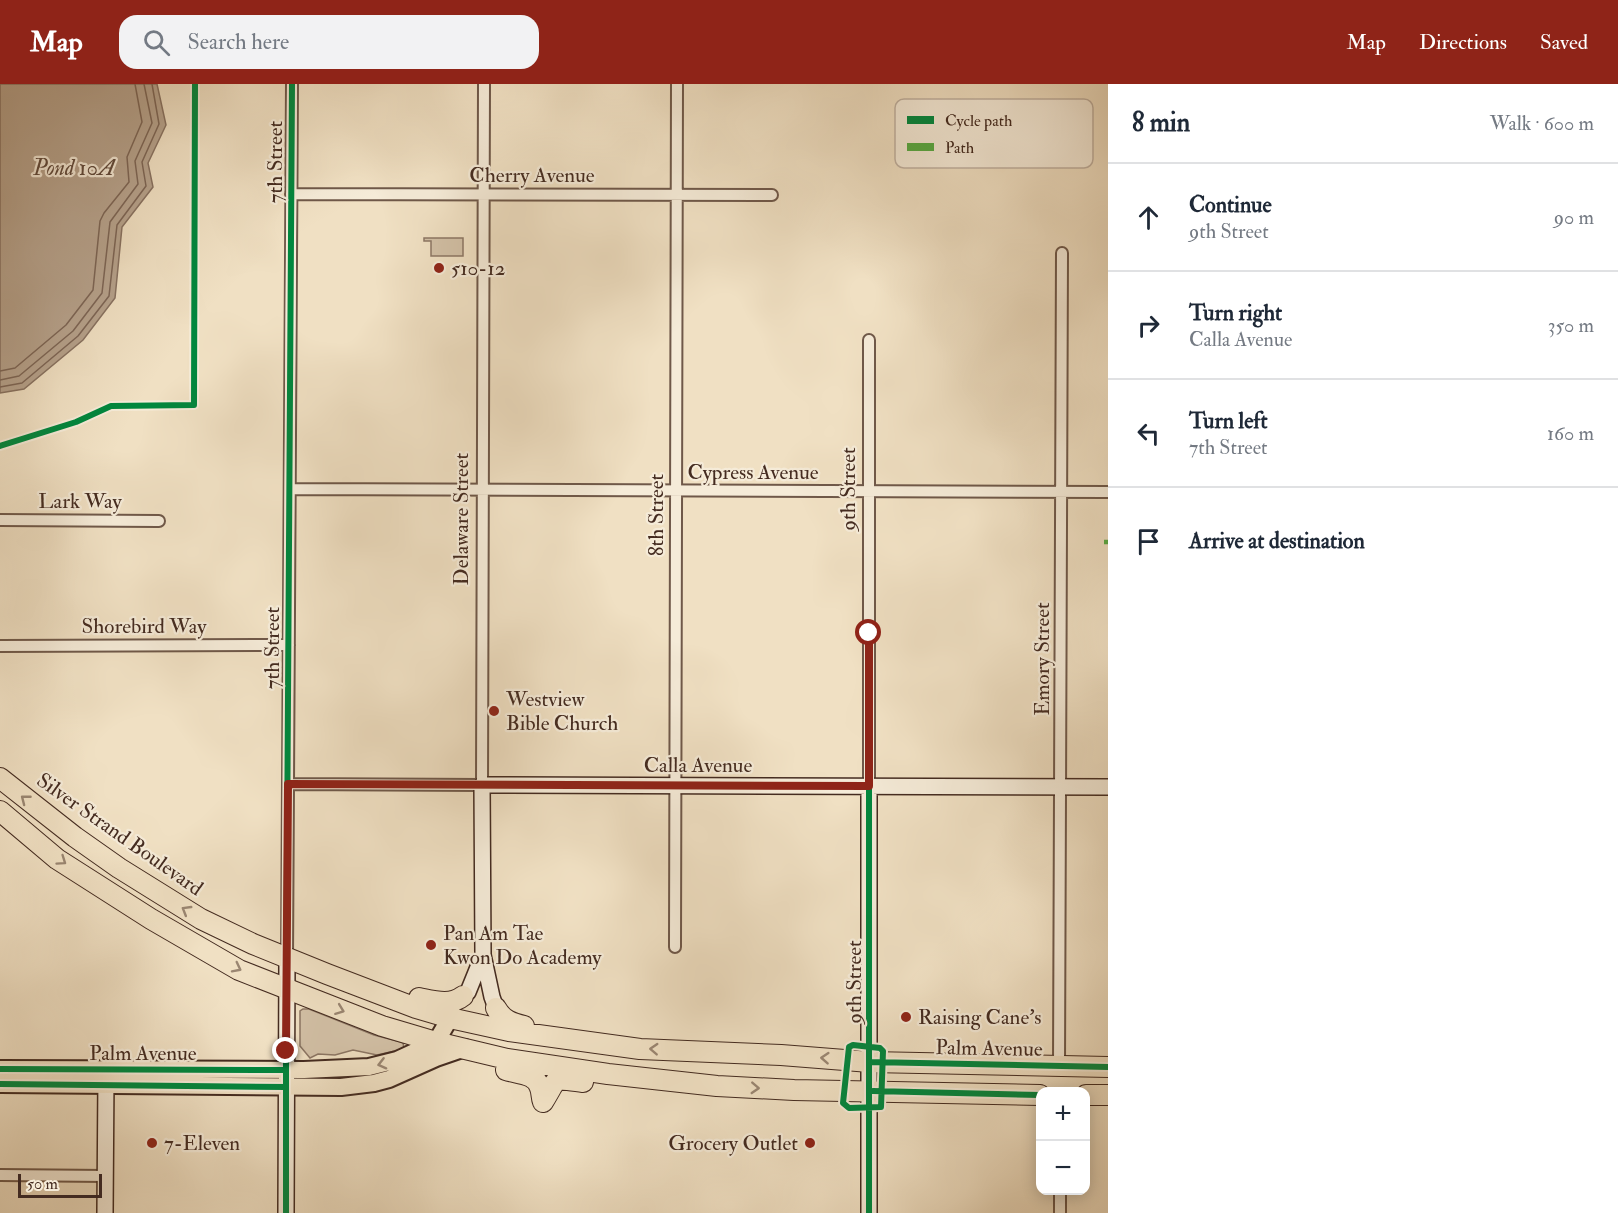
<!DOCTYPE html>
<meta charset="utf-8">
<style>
body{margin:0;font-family:"IM FELL Double Pica",serif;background:#f2f2f3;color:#1f2937}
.controls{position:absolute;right:18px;bottom:18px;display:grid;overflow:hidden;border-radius:12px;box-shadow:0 3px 15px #0003}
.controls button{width:54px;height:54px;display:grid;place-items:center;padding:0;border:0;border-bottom:2px solid #e0e1e3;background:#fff;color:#1f2937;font:30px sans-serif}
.scale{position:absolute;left:18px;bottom:15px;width:84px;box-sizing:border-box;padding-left:6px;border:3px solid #442b20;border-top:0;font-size:16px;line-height:21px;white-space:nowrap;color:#442b20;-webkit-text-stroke:4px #f5ebd8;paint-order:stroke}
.stop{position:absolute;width:18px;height:18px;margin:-14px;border:4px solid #8f2418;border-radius:50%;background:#fff}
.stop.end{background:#8f2418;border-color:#fff;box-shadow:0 2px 6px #0008}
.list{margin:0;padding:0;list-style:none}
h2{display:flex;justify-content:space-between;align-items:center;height:78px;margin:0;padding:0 24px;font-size:26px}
h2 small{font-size:20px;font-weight:400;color:#747a83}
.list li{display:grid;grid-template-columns:39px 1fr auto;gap:18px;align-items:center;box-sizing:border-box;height:108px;padding:0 24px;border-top:2px solid #e0e1e3}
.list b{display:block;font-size:22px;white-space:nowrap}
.list p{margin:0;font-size:20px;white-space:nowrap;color:#747a83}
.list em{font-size:20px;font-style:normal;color:#747a83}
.icon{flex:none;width:33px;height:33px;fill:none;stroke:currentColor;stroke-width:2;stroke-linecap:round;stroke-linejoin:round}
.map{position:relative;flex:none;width:1108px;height:1129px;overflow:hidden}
header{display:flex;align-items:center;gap:36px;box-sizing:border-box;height:84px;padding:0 30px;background:#8f2418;color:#fff}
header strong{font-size:28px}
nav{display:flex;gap:33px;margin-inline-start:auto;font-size:21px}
.search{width:420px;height:54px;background:#f2f2f3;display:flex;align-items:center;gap:15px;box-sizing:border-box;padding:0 21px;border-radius:18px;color:#747a83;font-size:22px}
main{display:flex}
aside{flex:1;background:#fff}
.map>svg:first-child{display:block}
.green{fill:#d3c1a7;stroke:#8c7664;stroke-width:1.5}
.water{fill:#b6a28c;stroke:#887261;stroke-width:1.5}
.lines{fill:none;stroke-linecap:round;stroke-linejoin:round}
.shore{stroke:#7d6656;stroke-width:1.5}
.street-casing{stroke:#6f5849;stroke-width:14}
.secondary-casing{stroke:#442b20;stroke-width:18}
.primary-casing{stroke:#442b20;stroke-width:20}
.highway-casing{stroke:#442b20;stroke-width:22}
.street{stroke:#f5ebd8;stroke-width:10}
.secondary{stroke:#f5ebd8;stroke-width:15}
.primary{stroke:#f0e0c3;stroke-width:16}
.highway{stroke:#f0e0c3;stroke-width:20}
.quiet{stroke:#56ab43;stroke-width:4.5;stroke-dasharray:9 4.5;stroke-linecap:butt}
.cycleway-casing{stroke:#f5ebd8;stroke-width:10}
.cycleway{stroke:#00873e;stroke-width:6}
.oneway{stroke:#9a8672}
.route{stroke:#8f2418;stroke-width:8}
.poi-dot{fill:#8f2418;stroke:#f5ebd8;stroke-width:2}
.labels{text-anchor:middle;stroke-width:4.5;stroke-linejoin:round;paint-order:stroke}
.street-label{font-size:21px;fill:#442b20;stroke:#f5ebd8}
.poi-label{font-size:21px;fill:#442b20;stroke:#f5ebd8;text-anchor:start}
.water-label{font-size:22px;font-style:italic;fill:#60493b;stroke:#f5ebd8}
.key{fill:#f5ebd8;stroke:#c0b1a1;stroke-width:1.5}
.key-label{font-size:16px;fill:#442b20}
</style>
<header>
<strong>Map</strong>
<div class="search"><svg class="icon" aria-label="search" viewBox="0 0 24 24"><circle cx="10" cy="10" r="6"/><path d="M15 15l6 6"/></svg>Search here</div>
<nav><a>Map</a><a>Directions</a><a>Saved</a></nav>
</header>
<main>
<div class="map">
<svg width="1108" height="1129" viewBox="0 0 1108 1129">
<rect width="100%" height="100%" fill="#f0e0c3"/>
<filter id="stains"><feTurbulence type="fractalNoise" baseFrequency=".00333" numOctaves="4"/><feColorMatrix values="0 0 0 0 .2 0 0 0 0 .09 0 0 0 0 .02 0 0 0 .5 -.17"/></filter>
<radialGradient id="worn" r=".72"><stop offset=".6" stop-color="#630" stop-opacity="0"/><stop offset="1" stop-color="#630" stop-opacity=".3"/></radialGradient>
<path class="green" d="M 424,154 L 463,154 L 463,172 L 431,172 L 431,157 L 424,157 Z
M 303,925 L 309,925 L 374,951 L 401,958 L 403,959 L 404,965 L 377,971 L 353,966 L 335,971 L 318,970 L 310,974 L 300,962 L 300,927 Z"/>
<path class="water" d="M 0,0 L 157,0 L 166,41 L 148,79 L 153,103 L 122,143 L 115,214 L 83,256 L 24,305 L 0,309 Z"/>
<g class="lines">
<path class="shore" d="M 0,287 L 15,284 L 66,241 L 93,206 L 100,137 L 104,129 L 129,98 L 127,73 L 142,38 L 135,0
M 0,296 L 19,292 L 73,247 L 102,209 L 110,138 L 138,100 L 135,77 L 152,39 L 144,0
M 0,303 L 22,299 L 78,252 L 109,212 L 117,141 L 146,102 L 142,78 L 159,40 L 152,0"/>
<defs>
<path id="street" d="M 291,110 L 772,111
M 290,405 L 1108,408
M 0,436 L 159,437
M 0,562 L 289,561
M 288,700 L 482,701 L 484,0
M 869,702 L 869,256
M 675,863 L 677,0
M 287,874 L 292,0
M 1059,982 L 1062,169
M 0,1091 L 106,1092
M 1060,1106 L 1060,1129"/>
<path id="secondary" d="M 869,702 L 869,1129
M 463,912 L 468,908 L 483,871
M 496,924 L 492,913 L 483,871 L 482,701 L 1108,703
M 105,1129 L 106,991
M 286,1129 L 287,874"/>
<path id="primary" d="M 0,985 L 304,986 L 369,983 L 397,976 L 436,958 L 450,934
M 0,1000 L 341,1003 L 374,999 L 389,995 L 436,974 L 465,964"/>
<path id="highway" d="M 0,694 L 75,753 L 119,784 L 201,835 L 253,860 L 327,890 L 416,924 L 450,934 L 509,947 L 640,965 L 781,971 L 870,978 L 1108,983
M 0,727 L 57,775 L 151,835 L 239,886 L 382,942 L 436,958 L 507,975 L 608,990 L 717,1002 L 794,1006 L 1040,1011
M 419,914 C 434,917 451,922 463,912
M 496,924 C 503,936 511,939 524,942
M 506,986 C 518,990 536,989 540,1004 C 542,1009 541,1013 543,1018
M 1086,1011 L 1108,1011
M 543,1018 C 559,993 550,994 583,998"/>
</defs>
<use href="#street" class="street-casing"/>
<use href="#secondary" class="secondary-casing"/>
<use href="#primary" class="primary-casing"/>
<use href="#highway" class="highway-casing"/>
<use href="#street" class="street"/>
<use href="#secondary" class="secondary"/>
<use href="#primary" class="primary"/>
<use href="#highway" class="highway"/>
<path class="quiet" d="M 1104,458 L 1108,458"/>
<defs>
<path id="cycleway" d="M 0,362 L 76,338 L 111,322 L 194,321 L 195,0
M 869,702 L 869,1129
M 853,961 L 880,964 L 883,967 L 881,1023 L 849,1024 L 843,1019 L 849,963 Z
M 870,978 L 1108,983
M 0,985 L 286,986
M 0,1000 L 286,1003
M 873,1007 L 1040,1011
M 286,1129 L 286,921 L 292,0"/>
</defs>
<use href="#cycleway" class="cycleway-casing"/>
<use href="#cycleway" class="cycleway"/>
</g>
<defs><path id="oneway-chevron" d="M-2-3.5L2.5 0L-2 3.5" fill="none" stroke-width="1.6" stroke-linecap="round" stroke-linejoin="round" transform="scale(1.5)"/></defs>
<g class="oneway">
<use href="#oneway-chevron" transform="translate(25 715) rotate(-142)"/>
<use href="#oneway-chevron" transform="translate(62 777) rotate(35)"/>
<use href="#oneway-chevron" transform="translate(186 826) rotate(-149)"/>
<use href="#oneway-chevron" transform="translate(237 884) rotate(27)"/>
<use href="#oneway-chevron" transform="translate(340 926) rotate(21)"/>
<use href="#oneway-chevron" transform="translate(654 965) rotate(-177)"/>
<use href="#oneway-chevron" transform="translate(825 974) rotate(-176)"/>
<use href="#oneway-chevron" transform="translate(382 980) rotate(166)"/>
<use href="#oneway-chevron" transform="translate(755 1004) rotate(3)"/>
</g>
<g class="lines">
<path class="route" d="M 286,967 L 288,700 L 869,702 L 869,549"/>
</g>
<g class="poi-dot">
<circle cx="439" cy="184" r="6"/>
<circle cx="494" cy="627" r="6"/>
<circle cx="431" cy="861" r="6"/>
<circle cx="906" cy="933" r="6"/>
<circle cx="152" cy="1059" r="6"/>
<circle cx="810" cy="1059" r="6"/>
</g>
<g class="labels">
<g class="street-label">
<text transform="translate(275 78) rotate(-90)" y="7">7th Street</text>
<text x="532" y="98">Cherry Avenue</text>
<text x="753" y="395">Cypress Avenue</text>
<text transform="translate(848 405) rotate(-90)" y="7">9th Street</text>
<text x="80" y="424">Lark Way</text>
<text transform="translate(656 431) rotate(-90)" y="7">8th Street</text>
<text transform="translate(461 435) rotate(-90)" y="7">Delaware Street</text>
<text x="144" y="549">Shorebird Way</text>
<text transform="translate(272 564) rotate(-90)" y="7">7th Street</text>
<text transform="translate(1042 575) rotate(-90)" y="7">Emory Street</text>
<text x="698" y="688">Calla Avenue</text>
<text transform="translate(120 750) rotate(35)" y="7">Silver Strand Boulevard</text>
<text transform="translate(854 898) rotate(-90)" y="7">9th Street</text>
<text transform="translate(989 964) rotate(1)" y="7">Palm Avenue</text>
<text x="143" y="976">Palm Avenue</text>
</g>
<g class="poi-label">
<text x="451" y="191">510-12</text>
<text x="506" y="622">Westview<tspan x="506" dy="24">Bible Church</tspan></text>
<text x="443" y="856">Pan Am Tae<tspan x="443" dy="24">Kwon Do Academy</tspan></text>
<text x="918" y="940">Raising Cane's</text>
<text x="164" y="1066">7-Eleven</text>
<text x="798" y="1066" text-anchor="end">Grocery Outlet</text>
</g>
<g class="water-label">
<text x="74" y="91">Pond 10A</text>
</g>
</g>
<rect x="895" y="15" width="198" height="69" rx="9" class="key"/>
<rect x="907" y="32" width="27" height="8" fill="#00873e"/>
<rect x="907" y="59" width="27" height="8" fill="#56ab43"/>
<g class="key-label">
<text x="945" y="42">Cycle path</text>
<text x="945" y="69">Path</text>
</g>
<rect width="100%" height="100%" filter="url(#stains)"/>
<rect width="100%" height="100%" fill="url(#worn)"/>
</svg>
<div class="controls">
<button>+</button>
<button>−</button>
</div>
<div class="scale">50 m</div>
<div class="stop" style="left:869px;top:549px"></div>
<div class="stop end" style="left:286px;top:967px"></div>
</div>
<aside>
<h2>8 min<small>Walk · 600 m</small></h2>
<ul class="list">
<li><svg class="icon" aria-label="ahead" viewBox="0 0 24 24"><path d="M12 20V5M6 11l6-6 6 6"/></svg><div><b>Continue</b><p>9th Street</p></div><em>90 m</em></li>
<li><svg class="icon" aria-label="right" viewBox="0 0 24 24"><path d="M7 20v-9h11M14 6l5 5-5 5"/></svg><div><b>Turn right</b><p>Calla Avenue</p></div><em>350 m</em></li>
<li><svg class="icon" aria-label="left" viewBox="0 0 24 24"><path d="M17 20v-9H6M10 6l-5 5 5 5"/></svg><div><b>Turn left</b><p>7th Street</p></div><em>160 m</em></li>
<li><svg class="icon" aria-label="arrive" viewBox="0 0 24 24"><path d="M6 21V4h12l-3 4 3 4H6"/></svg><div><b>Arrive at destination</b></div></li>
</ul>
</aside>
</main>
